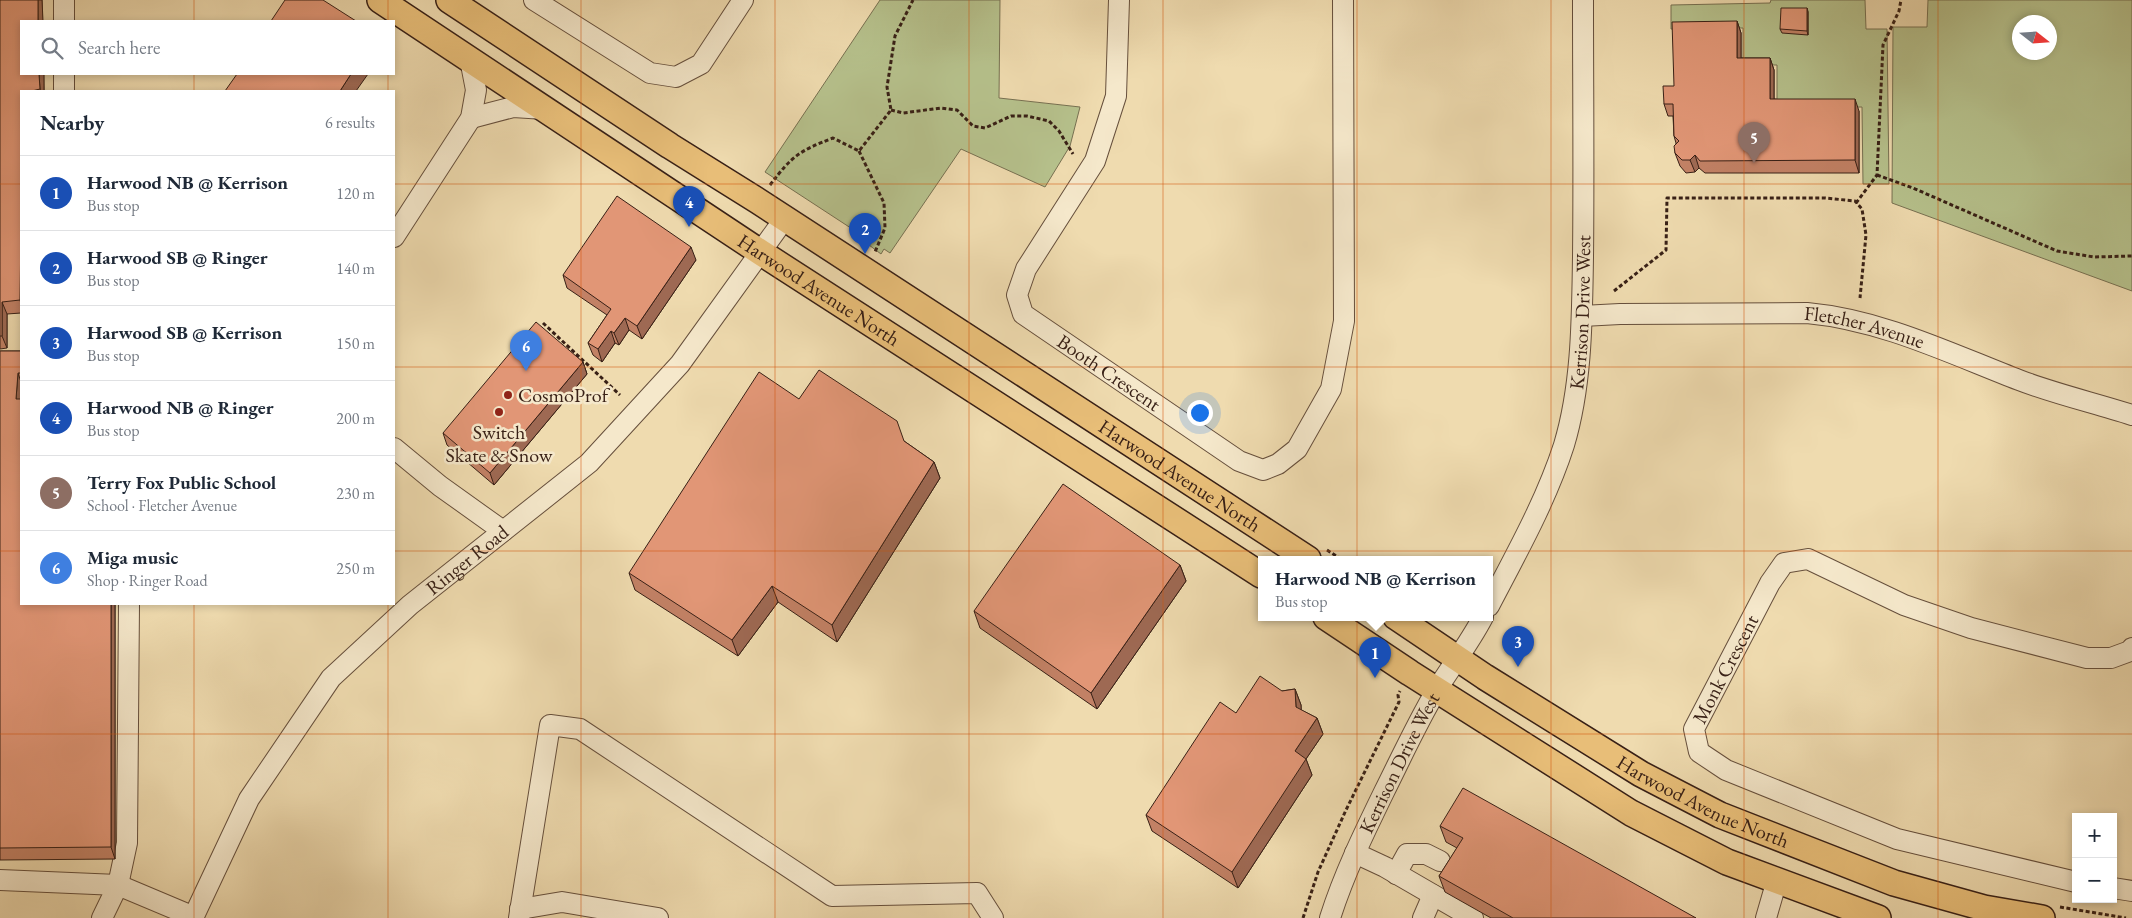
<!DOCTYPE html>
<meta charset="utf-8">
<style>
body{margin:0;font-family:"EB Garamond",serif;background:#f2f2f3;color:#1f2937}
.controls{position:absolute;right:15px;bottom:15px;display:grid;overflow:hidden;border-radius:0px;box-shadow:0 2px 8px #0003}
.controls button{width:45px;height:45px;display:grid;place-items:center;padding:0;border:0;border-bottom:1px solid #e0e1e3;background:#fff;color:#1f2937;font:25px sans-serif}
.compass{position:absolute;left:2012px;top:15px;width:45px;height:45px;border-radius:50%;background:#fff;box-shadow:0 2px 8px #0003;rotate:107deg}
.you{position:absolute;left:1199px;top:412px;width:18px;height:18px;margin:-12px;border:4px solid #fff;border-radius:50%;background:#1a73e8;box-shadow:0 0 0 8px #1a73e833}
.badge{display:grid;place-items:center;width:32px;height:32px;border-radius:50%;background:#8f2418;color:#fff;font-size:16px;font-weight:700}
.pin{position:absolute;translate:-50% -41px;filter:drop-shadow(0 1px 2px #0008)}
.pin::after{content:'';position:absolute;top:26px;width:18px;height:15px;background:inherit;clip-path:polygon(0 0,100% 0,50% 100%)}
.popup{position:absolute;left:1258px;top:556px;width:235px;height:65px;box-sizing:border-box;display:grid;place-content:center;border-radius:0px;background:#fff;filter:drop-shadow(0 1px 4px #0005);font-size:16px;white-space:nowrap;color:#747a83}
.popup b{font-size:19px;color:#1f2937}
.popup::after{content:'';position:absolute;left:50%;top:100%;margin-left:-10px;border:10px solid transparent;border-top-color:#fff}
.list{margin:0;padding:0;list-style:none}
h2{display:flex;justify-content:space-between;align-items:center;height:65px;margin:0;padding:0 20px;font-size:21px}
h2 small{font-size:16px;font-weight:400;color:#747a83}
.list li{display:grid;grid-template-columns:32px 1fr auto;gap:15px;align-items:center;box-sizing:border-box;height:75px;padding:0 20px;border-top:1px solid #e0e1e3}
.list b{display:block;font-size:19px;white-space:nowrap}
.list p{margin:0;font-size:16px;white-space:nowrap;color:#747a83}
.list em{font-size:16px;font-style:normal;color:#747a83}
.icon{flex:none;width:28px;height:28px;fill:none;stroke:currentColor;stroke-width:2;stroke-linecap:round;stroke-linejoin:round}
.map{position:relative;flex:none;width:2132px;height:918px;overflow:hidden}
.search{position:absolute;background:#fff;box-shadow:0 2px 8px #0003;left:20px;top:20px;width:375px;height:55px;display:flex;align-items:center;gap:12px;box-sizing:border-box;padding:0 18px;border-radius:0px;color:#747a83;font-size:19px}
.panel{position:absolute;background:#fff;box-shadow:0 2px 8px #0003;left:20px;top:90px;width:375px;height:515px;border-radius:0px}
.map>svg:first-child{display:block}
.green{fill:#b6c18c;stroke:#777051;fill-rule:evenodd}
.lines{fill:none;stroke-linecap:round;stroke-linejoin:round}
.minor-casing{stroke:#664f3c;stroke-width:22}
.major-casing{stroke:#382016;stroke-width:28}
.path{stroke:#382016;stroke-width:3;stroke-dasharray:4 2.5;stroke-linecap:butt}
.minor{stroke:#f5e8cb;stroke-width:20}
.major{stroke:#e8be78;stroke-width:25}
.wall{fill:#c28165;stroke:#382016}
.shaded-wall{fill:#9e6953;stroke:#382016}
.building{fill:#e19676;stroke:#382016}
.grid{fill:none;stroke:#d6530d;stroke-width:1;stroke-opacity:0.55}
.poi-dot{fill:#8f2418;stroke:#f5e8cb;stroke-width:2}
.labels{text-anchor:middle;stroke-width:5;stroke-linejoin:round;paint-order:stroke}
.street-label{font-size:20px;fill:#382016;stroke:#f5e8cb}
.poi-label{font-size:20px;fill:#382016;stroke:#f5e8cb;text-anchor:start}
</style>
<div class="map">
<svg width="2132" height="918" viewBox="0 0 2132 918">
<rect width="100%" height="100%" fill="#efdbaf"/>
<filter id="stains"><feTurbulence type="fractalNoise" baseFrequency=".004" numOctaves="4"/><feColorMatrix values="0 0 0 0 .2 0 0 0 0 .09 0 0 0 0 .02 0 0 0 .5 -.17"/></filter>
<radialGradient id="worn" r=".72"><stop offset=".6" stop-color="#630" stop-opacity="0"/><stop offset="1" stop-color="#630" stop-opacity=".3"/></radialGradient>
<path class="green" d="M 880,0 L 1000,0 L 999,98 L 1080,107 L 1070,146 L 1045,187 L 961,149 L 890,253 L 884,249 L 881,254 L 861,239 L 863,236 L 765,172 Z
M 1771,0 L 1865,0 L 1866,29 L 1887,29 L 1889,184 L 1863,184 L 1862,107 L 1777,108 L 1777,65 L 1743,65 L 1743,28 L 1671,29 L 1671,5 L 1770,3 Z
M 1928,0 L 2132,0 L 2132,291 L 1892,203 L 1893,27 L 1927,27 ZM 2020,22 L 2050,22 L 2050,52 L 2020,52 Z"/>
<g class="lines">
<defs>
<g id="minor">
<path d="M 64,0 L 64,21"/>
<path d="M 534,0 L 650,73 L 676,77 L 701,64 L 743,0"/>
<path id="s1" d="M 1119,0 L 1116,96 L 1095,161 L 1026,269 L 1017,295 L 1023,314 L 1239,461 L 1263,470 L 1278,464 L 1297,449 L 1331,389 L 1344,321 L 1343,0"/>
<path d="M 64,74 L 64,91"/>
<path d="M 471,118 L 513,107 L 545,109"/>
<path d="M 394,237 L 471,118 L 476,90 L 470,59"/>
<path id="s2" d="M 1582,316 L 1620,314 L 1807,313 C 1882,320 1949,353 2019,380 C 2055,394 2095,403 2132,415"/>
<path d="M 394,448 L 440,486 L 503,531"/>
<path id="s3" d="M 1489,606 C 1516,554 1546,501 1564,445 C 1582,385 1582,319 1583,257 C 1584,171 1583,86 1583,0"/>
<path d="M 1355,853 L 1385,867 L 1473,918"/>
<path d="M 1396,874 L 1407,854 L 1426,854 L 1440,861"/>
<path d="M 0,880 L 118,885 L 194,917"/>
<path id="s4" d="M 2076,882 L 1897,839 L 1726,770 L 1699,752 L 1694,729 L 1770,583 L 1784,563 L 1808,559 L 1904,605 L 1971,628 L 2087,658 L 2111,658 L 2130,651 L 2132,648"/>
<path d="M 2113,888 L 2132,891"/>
<path d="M 520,909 L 562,902 L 658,918"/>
<path d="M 102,918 L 118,885 L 127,843 L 129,604"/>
<path id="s5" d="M 193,918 L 249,799 L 331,678 L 410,605 L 589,463 L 680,364 L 785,218"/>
<path d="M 519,918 L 550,725 L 580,729 L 832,896 L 977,893 L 993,918"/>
<path id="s6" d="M 1330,918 C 1344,874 1364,833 1384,792 C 1401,758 1417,723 1436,691 C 1452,665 1469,644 1483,617"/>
<path d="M 1423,918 L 1433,895"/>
<path d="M 1766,918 L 1777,880"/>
</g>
<g id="major">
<path id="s7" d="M 380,0 L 760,252 L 1261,575"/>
<path id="s8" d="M 449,0 L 670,146 L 758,201 L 1308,559"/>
<path d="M 1326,617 L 1410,673 L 1631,813 L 1727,862 L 1878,918"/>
<path id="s9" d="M 1396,617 L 1485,677 L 1641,774 L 1720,815 L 1894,883 L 1984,908 L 2042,918"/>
</g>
</defs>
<use href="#minor" class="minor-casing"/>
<use href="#major" class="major-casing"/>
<path class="path" d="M 891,110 L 903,113 L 941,108 L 957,110 L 973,126 L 985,128 L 1011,116 L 1027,116 L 1049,121 L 1059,131 L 1073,154
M 859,151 L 884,203 L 885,228 L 875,252
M 1877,175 L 1913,188 L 2057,251 L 2094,257 L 2132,256
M 770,185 C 792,156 799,151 833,138 L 859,151 L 891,110 L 887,87 L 895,36 L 913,0
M 1856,203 L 1877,175 L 1883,45 L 1899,11 L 1901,0
M 1614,291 L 1666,250 L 1667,198 L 1825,198 L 1855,201 L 1862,209 L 1866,235 L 1860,298
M 543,323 L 620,395
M 1327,550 L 1341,559
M 2060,907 L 2126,918
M 1303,918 L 1318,872 L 1346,810 L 1399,702 L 1398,695 L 1400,691"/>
<use href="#minor" class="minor"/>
<use href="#major" class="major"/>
</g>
<path class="wall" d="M 0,0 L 42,0 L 44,91 L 21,91 L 21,313 L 7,314 L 7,348 L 0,349 Z
M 1807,8 L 1808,12 L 1808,35 L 1782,33 L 1780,29 Z
M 1737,21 L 1741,33 L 1741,58 L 1770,58 L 1774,70 L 1774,99 L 1859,111 L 1859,173 L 1705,173 L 1699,168 L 1695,172 L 1686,173 L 1680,166 L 1675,153 L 1676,143 L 1674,136 L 1673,116 L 1668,116 L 1664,104 L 1674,86 Z
M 696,260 L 642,339 L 629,330 L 619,345 L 615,343 L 602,362 L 593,355 L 588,343 L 607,315 L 567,288 L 563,275 Z
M 0,351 L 21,351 L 21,604 L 115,604 L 115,859 L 0,860 Z
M 583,362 L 587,374 L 494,485 L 447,445 L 443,433 Z
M 904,441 L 934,462 L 940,478 L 837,642 L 778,602 L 738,656 L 635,590 L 629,573 Z
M 1180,565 L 1186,581 L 1097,709 L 980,628 L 974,611 Z
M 1295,689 L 1301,705 L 1301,710 L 1317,718 L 1323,734 L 1306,759 L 1312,775 L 1238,888 L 1152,831 L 1146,815 L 1236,713 L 1282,691 Z
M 1440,826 L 1696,918 L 1491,918 L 1445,892 L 1439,876 L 1457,848 L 1446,842 Z"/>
<path class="shaded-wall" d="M 38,0 L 42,0 L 43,21 L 38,21 Z
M 1807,8 L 1808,12 L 1808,35 L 1807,31 Z
M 1737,21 L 1741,33 L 1741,70 L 1737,58 Z
M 1770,58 L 1774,70 L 1774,112 L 1770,99 Z
M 39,74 L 44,74 L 44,91 L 41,91 L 40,89 Z
M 351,74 L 368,74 L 356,91 L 340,91 Z
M 1855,99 L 1859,111 L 1859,173 L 1855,160 Z
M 1695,155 L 1699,168 L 1695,172 L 1690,160 Z
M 21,229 L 21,304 L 20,300 Z
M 691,247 L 696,260 L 642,339 L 637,326 Z
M 2,302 L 7,314 L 7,348 L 2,336 Z
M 625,318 L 629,330 L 619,345 L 614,333 Z
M 611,331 L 615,343 L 602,362 L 598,349 Z
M 583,362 L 587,374 L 494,485 L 490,473 Z
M 18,373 L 21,382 L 21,402 L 16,399 Z
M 934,462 L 940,478 L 837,642 L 832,625 Z
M 1180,565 L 1186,581 L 1097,709 L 1091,693 Z
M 772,586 L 778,602 L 738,656 L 732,640 Z
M 111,604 L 115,604 L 115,859 L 111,847 Z
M 1295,689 L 1301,705 L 1302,723 L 1296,707 Z
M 1317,718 L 1323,734 L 1306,759 L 1312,775 L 1238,888 L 1232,872 L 1295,751 Z"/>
<path class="building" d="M 0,0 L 38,0 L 38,21 L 21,21 L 21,74 L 39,74 L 40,89 L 32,91 L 21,91 L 21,229 L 20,300 L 2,302 L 2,336 L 0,336 Z
M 285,0 L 323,0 L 356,21 L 271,21 Z
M 1781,8 L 1807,8 L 1807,31 L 1780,29 Z
M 1737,21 L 1737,58 L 1770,58 L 1770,99 L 1855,99 L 1855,160 L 1700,161 L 1695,155 L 1690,160 L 1682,160 L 1675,153 L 1674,146 L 1679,141 L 1674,136 L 1673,104 L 1664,104 L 1663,86 L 1674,86 L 1672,22 Z
M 237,74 L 351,74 L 340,91 L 225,91 Z
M 617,196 L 691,247 L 637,326 L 625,318 L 614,333 L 611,331 L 598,349 L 588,343 L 611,309 L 563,275 Z
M 536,322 L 583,362 L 490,473 L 443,433 Z
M 0,351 L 21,351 L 21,373 L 18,373 L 16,399 L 21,399 L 21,604 L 111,604 L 111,847 L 0,848 Z
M 819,370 L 897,421 L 904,441 L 934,462 L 832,625 L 772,586 L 732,640 L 629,573 L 759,372 L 799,399 Z
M 1063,484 L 1180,565 L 1091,693 L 974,611 Z
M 1260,676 L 1282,691 L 1295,689 L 1296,707 L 1317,718 L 1295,751 L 1306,759 L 1232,872 L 1146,815 L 1220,702 L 1236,713 Z
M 1463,788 L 1696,918 L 1513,918 L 1439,876 L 1463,838 L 1440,826 Z"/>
<path class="grid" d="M 194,0 L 194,21M 388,0 L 388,21M 581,0 L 581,918M 775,0 L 775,918M 969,0 L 969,918M 1163,0 L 1163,918M 1357,0 L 1357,918M 1551,0 L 1551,918M 1744,0 L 1744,918M 1938,0 L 1938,918M 194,74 L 194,91M 388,74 L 388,91M 0,184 L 21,184M 394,184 L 2132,184M 0,367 L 21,367M 394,367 L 2132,367M 0,551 L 21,551M 394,551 L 2132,551M 194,604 L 194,918M 388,604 L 388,918M 0,734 L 2132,734"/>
<g class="poi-dot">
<circle cx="508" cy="395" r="5"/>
<circle cx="499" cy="412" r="5"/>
</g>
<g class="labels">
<g class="street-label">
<text dy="7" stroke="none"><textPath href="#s7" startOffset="526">Harwood Avenue North</textPath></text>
<text dy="7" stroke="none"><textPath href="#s3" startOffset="312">Kerrison Drive West</textPath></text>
<text dy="7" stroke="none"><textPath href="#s2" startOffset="284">Fletcher Avenue</textPath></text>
<text dy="7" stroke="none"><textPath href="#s1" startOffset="444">Booth Crescent</textPath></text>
<text dy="7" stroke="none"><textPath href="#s8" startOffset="872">Harwood Avenue North</textPath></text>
<text dy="7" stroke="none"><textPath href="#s5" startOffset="458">Ringer Road</textPath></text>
<text dy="7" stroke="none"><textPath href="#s4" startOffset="492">Monk Crescent</textPath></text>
<text dy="7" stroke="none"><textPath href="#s6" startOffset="170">Kerrison Drive West</textPath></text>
<text dy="7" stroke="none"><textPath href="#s9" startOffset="359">Harwood Avenue North</textPath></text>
</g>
<g class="poi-label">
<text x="518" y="402">CosmoProf</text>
<text x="499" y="439" text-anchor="middle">Switch<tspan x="499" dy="23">Skate &amp; Snow</tspan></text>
</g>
</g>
<rect width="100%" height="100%" filter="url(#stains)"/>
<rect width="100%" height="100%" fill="url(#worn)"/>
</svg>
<div class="controls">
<button>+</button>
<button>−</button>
</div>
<svg class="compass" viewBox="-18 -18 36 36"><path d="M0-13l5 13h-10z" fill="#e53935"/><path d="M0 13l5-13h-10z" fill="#747a83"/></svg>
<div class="you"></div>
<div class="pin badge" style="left:1375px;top:678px;background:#1a4fb4">1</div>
<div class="popup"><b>Harwood NB @ Kerrison</b>Bus stop</div>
<div class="pin badge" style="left:865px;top:254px;background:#1a4fb4">2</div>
<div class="pin badge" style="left:1518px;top:667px;background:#1a4fb4">3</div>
<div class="pin badge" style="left:689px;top:227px;background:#1a4fb4">4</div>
<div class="pin badge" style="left:1754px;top:163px;background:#8d6e63">5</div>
<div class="pin badge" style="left:526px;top:371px;background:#3f7fe0">6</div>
<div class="search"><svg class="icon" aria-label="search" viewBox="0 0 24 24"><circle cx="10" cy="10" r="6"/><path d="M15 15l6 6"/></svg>Search here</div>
<section class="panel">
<h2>Nearby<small>6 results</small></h2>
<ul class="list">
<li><span class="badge" style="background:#1a4fb4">1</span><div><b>Harwood NB @ Kerrison</b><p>Bus stop</p></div><em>120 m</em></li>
<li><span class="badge" style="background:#1a4fb4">2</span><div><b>Harwood SB @ Ringer</b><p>Bus stop</p></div><em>140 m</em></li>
<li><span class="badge" style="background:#1a4fb4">3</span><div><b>Harwood SB @ Kerrison</b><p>Bus stop</p></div><em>150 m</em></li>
<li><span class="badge" style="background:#1a4fb4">4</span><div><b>Harwood NB @ Ringer</b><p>Bus stop</p></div><em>200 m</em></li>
<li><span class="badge" style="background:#8d6e63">5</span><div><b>Terry Fox Public School</b><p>School · Fletcher Avenue</p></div><em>230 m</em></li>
<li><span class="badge" style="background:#3f7fe0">6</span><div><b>Miga music</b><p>Shop · Ringer Road</p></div><em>250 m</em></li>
</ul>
</section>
</div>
